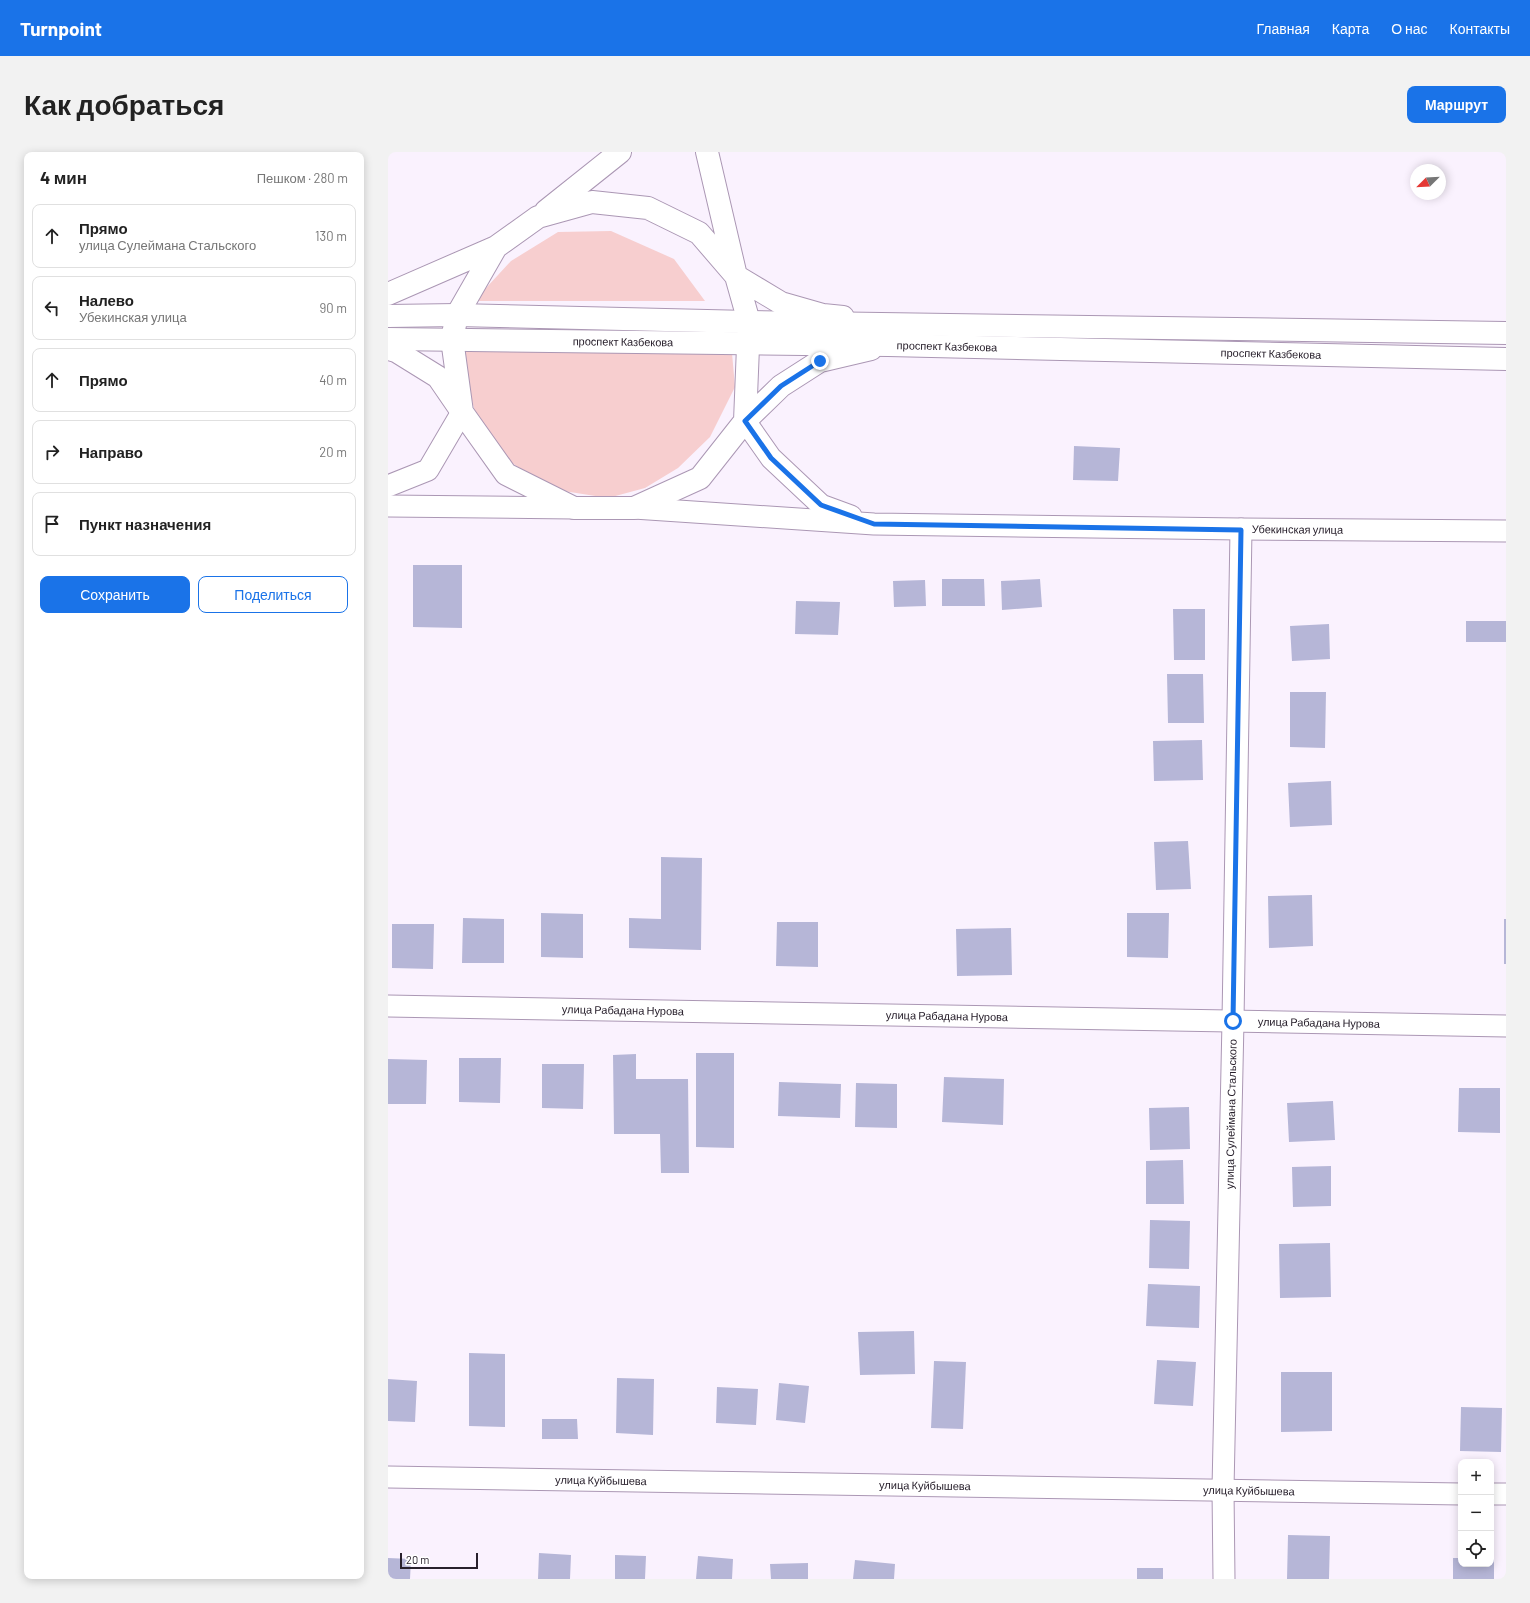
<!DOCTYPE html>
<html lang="ru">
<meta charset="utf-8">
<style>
body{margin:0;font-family:Barlow,sans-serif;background:#f2f2f2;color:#222}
.controls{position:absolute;right:12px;bottom:12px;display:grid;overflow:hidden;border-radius:8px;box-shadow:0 2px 10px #0003}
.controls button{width:36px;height:36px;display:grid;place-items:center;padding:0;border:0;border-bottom:1px solid #e0e0e0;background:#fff;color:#222;font:20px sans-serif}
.compass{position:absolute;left:1022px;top:12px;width:36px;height:36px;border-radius:50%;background:#fff;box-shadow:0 2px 10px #0003;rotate:246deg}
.scale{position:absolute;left:12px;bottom:10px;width:78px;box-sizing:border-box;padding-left:4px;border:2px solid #28202c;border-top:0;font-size:11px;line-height:14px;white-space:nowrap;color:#28202c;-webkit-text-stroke:3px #fff;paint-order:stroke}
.stop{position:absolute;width:12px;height:12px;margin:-9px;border:3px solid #1a73e8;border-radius:50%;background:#fff}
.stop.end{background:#1a73e8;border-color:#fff;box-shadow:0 1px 4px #0008}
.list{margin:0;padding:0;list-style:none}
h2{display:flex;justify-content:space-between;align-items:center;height:52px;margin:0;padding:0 16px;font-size:17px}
h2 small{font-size:13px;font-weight:400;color:#767676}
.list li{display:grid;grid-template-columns:26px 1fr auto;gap:12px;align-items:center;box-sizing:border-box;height:64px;margin:0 8px 8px;padding:0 8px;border:1px solid #e0e0e0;border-radius:8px}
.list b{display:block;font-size:15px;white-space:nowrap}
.list p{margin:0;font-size:13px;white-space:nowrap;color:#767676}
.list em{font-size:13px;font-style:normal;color:#767676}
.actions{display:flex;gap:8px;padding:12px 16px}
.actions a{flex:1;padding:9px 0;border:1px solid #1a73e8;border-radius:8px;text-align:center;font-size:14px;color:#1a73e8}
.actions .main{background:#1a73e8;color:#fff}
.icon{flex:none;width:22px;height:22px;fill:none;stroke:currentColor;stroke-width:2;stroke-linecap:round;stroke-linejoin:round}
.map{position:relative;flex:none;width:1118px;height:1427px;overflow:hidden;border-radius:8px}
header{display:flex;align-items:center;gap:24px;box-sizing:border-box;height:56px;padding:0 20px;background:#1a73e8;color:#fff}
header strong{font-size:19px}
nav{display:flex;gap:22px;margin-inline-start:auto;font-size:14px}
.intro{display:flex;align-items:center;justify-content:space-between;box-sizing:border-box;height:96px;padding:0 24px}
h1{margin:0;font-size:28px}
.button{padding:10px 18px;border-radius:8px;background:#1a73e8;color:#fff;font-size:14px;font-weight:700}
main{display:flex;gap:24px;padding:0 24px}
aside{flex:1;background:#fff;border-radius:8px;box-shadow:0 2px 10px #0003}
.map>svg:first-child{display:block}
.green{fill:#f7cecf}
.building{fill:#b6b6d7}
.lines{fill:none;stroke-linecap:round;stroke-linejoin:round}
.minor-casing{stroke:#ab97b4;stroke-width:23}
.tertiary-casing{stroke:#ab97b4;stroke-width:24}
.trunk-casing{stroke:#ab97b4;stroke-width:24}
.minor{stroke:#fff;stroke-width:21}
.tertiary{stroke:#fff;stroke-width:22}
.trunk{stroke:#fff;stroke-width:22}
.route{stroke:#1a73e8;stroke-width:5}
.labels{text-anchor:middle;stroke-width:3;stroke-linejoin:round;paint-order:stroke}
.street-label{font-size:11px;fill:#28202c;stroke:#fff}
</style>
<header>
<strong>Turnpoint</strong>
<nav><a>Главная</a><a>Карта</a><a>О нас</a><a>Контакты</a></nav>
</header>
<div class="intro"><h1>Как добраться</h1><a class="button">Маршрут</a></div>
<main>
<aside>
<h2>4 мин<small>Пешком · 280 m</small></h2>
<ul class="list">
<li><svg class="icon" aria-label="ahead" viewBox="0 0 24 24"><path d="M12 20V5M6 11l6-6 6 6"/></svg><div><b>Прямо</b><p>улица Сулеймана Стальского</p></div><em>130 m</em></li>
<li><svg class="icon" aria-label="left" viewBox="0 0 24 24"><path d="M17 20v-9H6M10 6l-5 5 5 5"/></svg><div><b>Налево</b><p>Убекинская улица</p></div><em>90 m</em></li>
<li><svg class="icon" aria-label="ahead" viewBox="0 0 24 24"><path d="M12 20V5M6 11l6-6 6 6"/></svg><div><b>Прямо</b></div><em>40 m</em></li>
<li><svg class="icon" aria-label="right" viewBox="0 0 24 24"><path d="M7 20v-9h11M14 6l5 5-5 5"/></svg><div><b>Направо</b></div><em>20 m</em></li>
<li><svg class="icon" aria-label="arrive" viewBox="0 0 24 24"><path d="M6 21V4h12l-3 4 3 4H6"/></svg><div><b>Пункт назначения</b></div></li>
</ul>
<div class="actions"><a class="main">Сохранить</a><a>Поделиться</a></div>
</aside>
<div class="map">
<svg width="1118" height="1427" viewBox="0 0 1118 1427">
<rect width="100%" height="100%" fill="#faf2fe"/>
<path class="green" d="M 223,79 L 286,107 L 317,149 L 86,149 L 123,109 L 170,80 Z
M 78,193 L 344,201 L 347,235 L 322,285 L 290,316 L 257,336 L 220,346 L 163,337 L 115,305 L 88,264 L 78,225 Z"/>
<path class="building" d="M 686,294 L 732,296 L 730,329 L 685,328 Z
M 25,413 L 74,413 L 74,476 L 25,475 Z
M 554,427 L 596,427 L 597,454 L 554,454 Z
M 652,427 L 654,455 L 614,458 L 613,429 Z
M 537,428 L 538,454 L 506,455 L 505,429 Z
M 408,449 L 452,450 L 450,483 L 407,482 Z
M 785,457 L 817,457 L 817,508 L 786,508 Z
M 1078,469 L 1118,469 L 1118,490 L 1078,490 Z
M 941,472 L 942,507 L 904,509 L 902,474 Z
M 779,522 L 815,522 L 816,571 L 780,571 Z
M 902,540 L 938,540 L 937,596 L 902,595 Z
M 814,588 L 815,628 L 766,629 L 765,589 Z
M 943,629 L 944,673 L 902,675 L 900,631 Z
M 800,689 L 803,737 L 768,738 L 766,690 Z
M 273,705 L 314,706 L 313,798 L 241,796 L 241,766 L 273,767 Z
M 924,743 L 925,794 L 881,796 L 880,744 Z
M 153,761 L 195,762 L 195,806 L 153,805 Z
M 739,761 L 781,761 L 780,806 L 739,805 Z
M 75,766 L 116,767 L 116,811 L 74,811 Z
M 1116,767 L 1118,767 L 1118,812 L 1116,812 Z
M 389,770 L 430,770 L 430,815 L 388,814 Z
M 4,772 L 46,772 L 45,817 L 4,816 Z
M 623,776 L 624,823 L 569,824 L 568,777 Z
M 308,901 L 346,901 L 346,996 L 308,995 Z
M 248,902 L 248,927 L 300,927 L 301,1021 L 273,1021 L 272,982 L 226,982 L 225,903 Z
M 71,906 L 113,906 L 112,951 L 71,950 Z
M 0,907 L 39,908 L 38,952 L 0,952 Z
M 154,912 L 196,912 L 195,957 L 154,956 Z
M 556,925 L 616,927 L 615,973 L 554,970 Z
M 391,930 L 453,932 L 452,966 L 390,964 Z
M 468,931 L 509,932 L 509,976 L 467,975 Z
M 1071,936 L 1112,936 L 1112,981 L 1070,980 Z
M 945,949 L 947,988 L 901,990 L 899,951 Z
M 801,955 L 802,997 L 762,998 L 761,956 Z
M 795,1008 L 796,1052 L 758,1052 L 758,1009 Z
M 943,1014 L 943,1054 L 905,1055 L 904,1015 Z
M 762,1068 L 802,1069 L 801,1117 L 761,1116 Z
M 942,1091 L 943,1145 L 892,1146 L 891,1092 Z
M 760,1132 L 812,1134 L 811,1176 L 758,1174 Z
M 526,1179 L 527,1222 L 472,1223 L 470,1180 Z
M 81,1201 L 117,1202 L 117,1275 L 81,1274 Z
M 769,1208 L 808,1210 L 805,1254 L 766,1252 Z
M 546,1209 L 578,1210 L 575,1277 L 543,1276 Z
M 893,1220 L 944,1220 L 944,1279 L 893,1280 Z
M 229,1226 L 266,1227 L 265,1283 L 228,1281 Z
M 0,1227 L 29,1229 L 27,1270 L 0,1269 Z
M 391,1231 L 421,1234 L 417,1271 L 388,1268 Z
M 329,1235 L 370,1237 L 368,1273 L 328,1271 Z
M 1073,1255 L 1114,1256 L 1113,1300 L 1072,1299 Z
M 154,1267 L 189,1267 L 190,1287 L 154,1287 Z
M 900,1383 L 942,1384 L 941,1427 L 899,1427 Z
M 151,1401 L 183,1403 L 182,1427 L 150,1427 Z
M 227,1403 L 258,1404 L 257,1427 L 227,1427 Z
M 310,1404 L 345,1407 L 344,1427 L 308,1427 Z
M 0,1406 L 23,1407 L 22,1427 L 0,1427 Z
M 1065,1406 L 1073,1406 L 1073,1412 L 1103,1412 L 1103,1407 L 1106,1407 L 1106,1427 L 1065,1427 Z
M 467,1408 L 507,1412 L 506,1427 L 465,1427 Z
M 420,1411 L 420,1427 L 383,1427 L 382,1412 Z
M 749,1416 L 775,1416 L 775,1427 L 749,1427 Z"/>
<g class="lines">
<defs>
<g id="minor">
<path d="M 357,269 L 383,306 L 433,353 L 463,364"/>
<path d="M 0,334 L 40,318 L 74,260"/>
<path d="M 0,354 L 186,356"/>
<path id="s1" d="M 246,356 L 486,372 L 853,377 L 1118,379"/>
<path id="s2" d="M 0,854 L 1118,874"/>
<path id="s3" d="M 0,1325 L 1073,1342"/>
<path d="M 1103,1342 L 1118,1342"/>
<path id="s4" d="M 836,1427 L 835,1337 L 845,869 L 853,377"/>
</g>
<path id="tertiary" d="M 319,0 L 348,124 L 393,151 L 435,163 L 455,165
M 158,59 L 232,0
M 0,142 L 108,95
M 0,197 L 8,199 L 50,225 L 74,260 L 118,322 L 186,356 L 246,356 L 312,326 L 357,269 L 361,170 L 348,124 L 311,81 L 260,56 L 204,50 L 150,65 L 108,95 L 69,163 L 64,187 L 74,260
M 357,269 L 393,234 L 432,209 L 483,197"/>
<g id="trunk">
<path d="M 0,164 L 69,163 L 361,170 L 1118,181"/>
<path id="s5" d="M 0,187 L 500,193 L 1118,207"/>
</g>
</defs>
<use href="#minor" class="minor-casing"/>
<use href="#tertiary" class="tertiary-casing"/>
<use href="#trunk" class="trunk-casing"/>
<use href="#minor" class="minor"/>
<use href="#tertiary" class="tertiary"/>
<use href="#trunk" class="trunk"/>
</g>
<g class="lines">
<path class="route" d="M 432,209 L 393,234 L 357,269 L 383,306 L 433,353 L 486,372 L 853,378 L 845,869"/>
</g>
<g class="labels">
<g class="street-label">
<text dy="4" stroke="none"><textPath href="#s5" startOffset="235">проспект Казбекова</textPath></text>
<text dy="4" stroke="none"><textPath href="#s5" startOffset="559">проспект Казбекова</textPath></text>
<text dy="4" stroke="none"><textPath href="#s5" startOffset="883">проспект Казбекова</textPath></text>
<text dy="4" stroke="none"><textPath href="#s1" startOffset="664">Убекинская улица</textPath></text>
<text dy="4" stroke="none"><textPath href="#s2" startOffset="235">улица Рабадана Нурова</textPath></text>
<text dy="4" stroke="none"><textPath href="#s2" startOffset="559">улица Рабадана Нурова</textPath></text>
<text dy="4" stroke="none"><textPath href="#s2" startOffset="931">улица Рабадана Нурова</textPath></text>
<text dy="4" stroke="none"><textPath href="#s4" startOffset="465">улица Сулеймана Стальского</textPath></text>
<text dy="4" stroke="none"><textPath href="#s3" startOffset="213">улица Куйбышева</textPath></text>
<text dy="4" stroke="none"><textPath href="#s3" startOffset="537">улица Куйбышева</textPath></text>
<text dy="4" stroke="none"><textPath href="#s3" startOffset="861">улица Куйбышева</textPath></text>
</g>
</g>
</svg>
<div class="controls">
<button>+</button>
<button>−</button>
<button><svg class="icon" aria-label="locate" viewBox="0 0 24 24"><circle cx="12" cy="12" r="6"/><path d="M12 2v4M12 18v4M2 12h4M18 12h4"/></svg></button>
</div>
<svg class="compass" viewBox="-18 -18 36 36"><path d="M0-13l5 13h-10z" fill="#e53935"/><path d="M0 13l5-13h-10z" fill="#767676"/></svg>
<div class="scale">20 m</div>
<div class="stop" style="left:845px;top:869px"></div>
<div class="stop end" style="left:432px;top:209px"></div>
</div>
</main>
